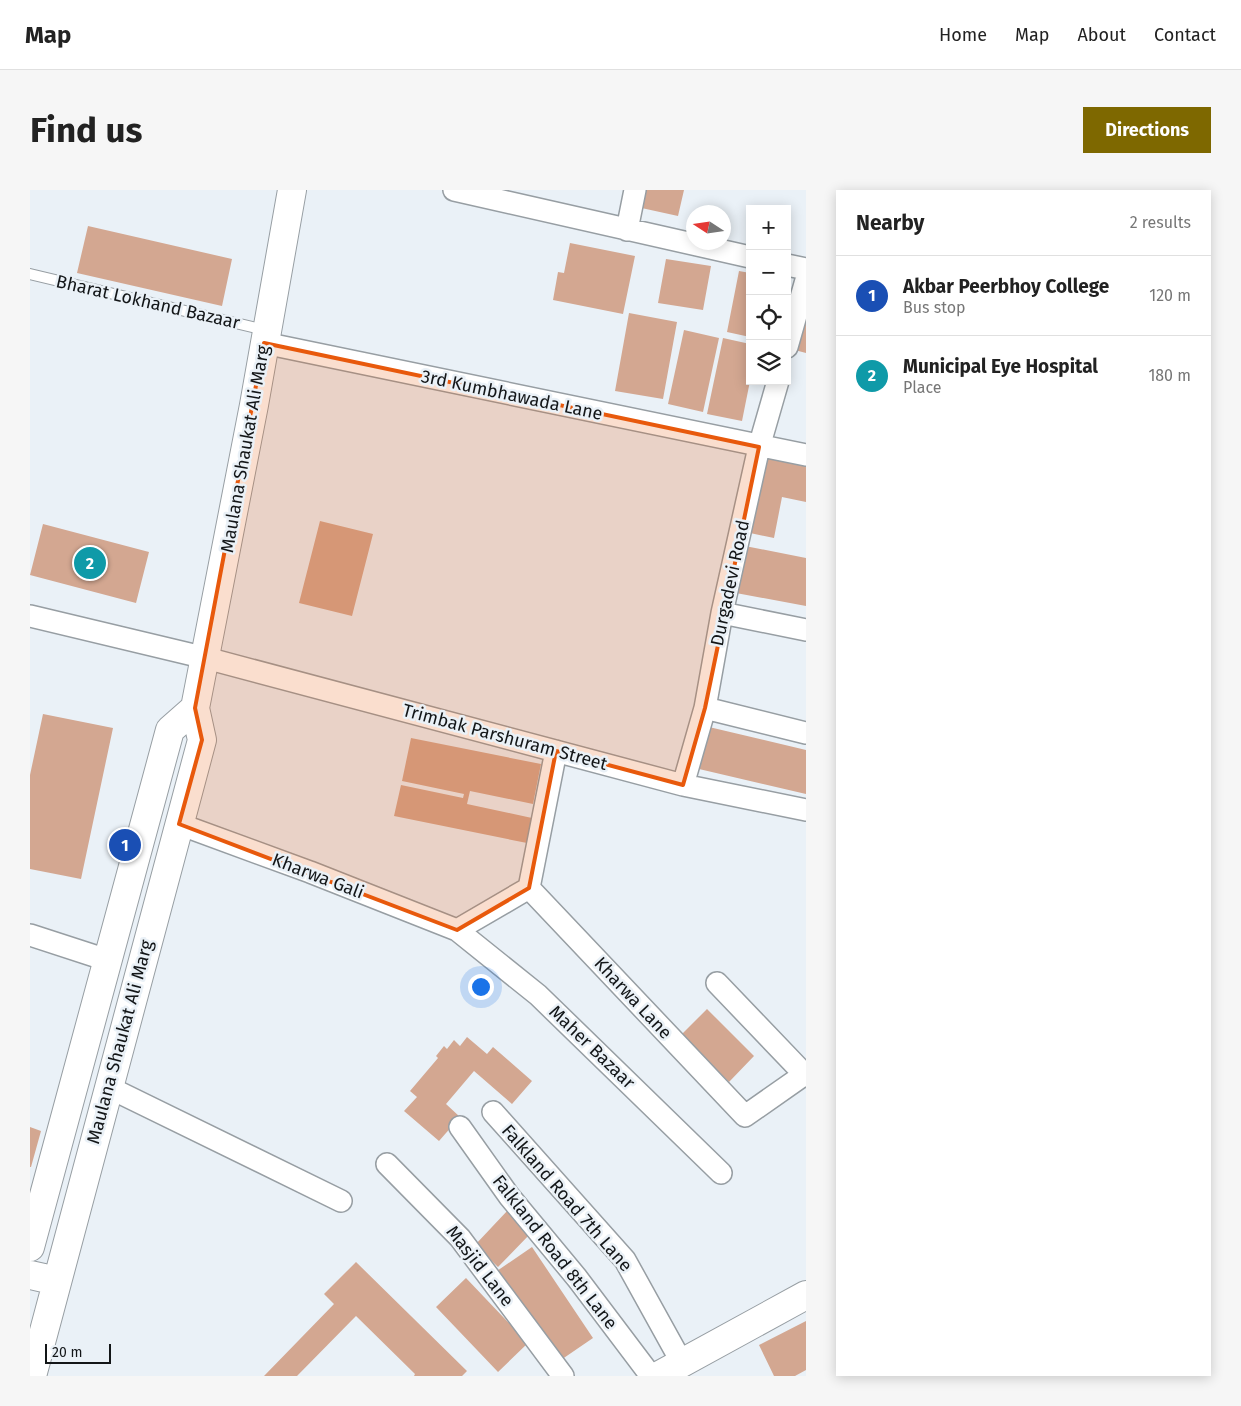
<!DOCTYPE html>
<meta charset="utf-8">
<style>
body{margin:0;font-family:"Fira Sans",sans-serif;background:#f6f6f6;color:#222}
.controls{position:absolute;right:15px;top:15px;display:grid;overflow:hidden;border-radius:0px;box-shadow:0 2px 12px #0003}
.controls button{width:45px;height:45px;display:grid;place-items:center;padding:0;border:0;border-bottom:1px solid #e0e0e0;background:#fff;color:#222;font:25px sans-serif}
.compass{position:absolute;left:656px;top:15px;width:45px;height:45px;border-radius:50%;background:#fff;box-shadow:0 2px 12px #0003;rotate:282deg}
.scale{position:absolute;left:15px;bottom:12px;width:66px;box-sizing:border-box;padding-left:5px;border:2px solid #131618;border-top:0;font-size:14px;line-height:18px;white-space:nowrap;color:#131618;-webkit-text-stroke:4px #eaf1f7;paint-order:stroke}
.you{position:absolute;left:450px;top:796px;width:18px;height:18px;margin:-12px;border:4px solid #fff;border-radius:50%;background:#1a73e8;box-shadow:0 0 0 8px #1a73e833}
.badge{display:grid;place-items:center;width:32px;height:32px;border-radius:50%;background:#7e6800;color:#fff;font-size:16px;font-weight:700}
.pin{position:absolute;translate:-50% -50%;border:2px solid #fff;box-shadow:0 1px 5px #0006}
.list{margin:0;padding:0;list-style:none}
h2{display:flex;justify-content:space-between;align-items:center;height:65px;margin:0;padding:0 20px;font-size:21px}
h2 small{font-size:16px;font-weight:400;color:#767676}
.list li{display:grid;grid-template-columns:32px 1fr auto;gap:15px;align-items:center;box-sizing:border-box;height:80px;padding:0 20px;border-top:1px solid #e0e0e0}
.list b{display:block;font-size:19px;white-space:nowrap}
.list p{margin:0;font-size:16px;white-space:nowrap;color:#767676}
.list em{font-size:16px;font-style:normal;color:#767676}
.icon{flex:none;width:28px;height:28px;fill:none;stroke:currentColor;stroke-width:2;stroke-linecap:round;stroke-linejoin:round}
.map{position:relative;flex:none;width:776px;height:1186px;overflow:hidden;border-radius:0px}
header{display:flex;align-items:center;gap:30px;box-sizing:border-box;height:70px;padding:0 25px;background:#fff;border-bottom:1px solid #e0e0e0}
header strong{font-size:24px}
nav{display:flex;gap:28px;margin-inline-start:auto;font-size:18px}
.intro{display:flex;align-items:center;justify-content:space-between;box-sizing:border-box;height:120px;padding:0 30px}
h1{margin:0;font-size:35px}
.button{padding:12px 22px;border-radius:0px;background:#7e6800;color:#fff;font-size:18px;font-weight:700}
main{display:flex;gap:30px;padding:0 30px}
aside{flex:1;background:#fff;border-radius:0px;box-shadow:0 2px 12px #0003}
.map>svg:first-child{display:block}
.building{fill:#d3a791}
.lines{fill:none;stroke-linecap:round;stroke-linejoin:round}
.lane-casing{stroke:#979ea3;stroke-width:12}
.street-casing{stroke:#979ea3;stroke-width:24}
.secondary-casing{stroke:#979ea3;stroke-width:30}
.lane{stroke:#fff;stroke-width:10}
.street{stroke:#fff;stroke-width:21}
.secondary{stroke:#fff;stroke-width:28}
.marked{fill:#e8590c;fill-opacity:0.2;stroke:#e8590c;stroke-width:4;stroke-linejoin:round}
.labels{text-anchor:middle;stroke-width:5;stroke-linejoin:round;paint-order:stroke}
.street-label{font-size:18px;fill:#131618;stroke:#eaf1f7}
</style>
<header>
<strong>Map</strong>
<nav><a>Home</a><a>Map</a><a>About</a><a>Contact</a></nav>
</header>
<div class="intro"><h1>Find us</h1><a class="button">Directions</a></div>
<main>
<div class="map">
<svg width="776" height="1186" viewBox="0 0 776 1186">
<rect width="100%" height="100%" fill="#eaf1f7"/>
<path class="building" d="M 611,0 L 654,0 L 648,26 L 607,17 Z
M 58,36 L 202,69 L 192,116 L 47,83 Z
M 540,53 L 605,66 L 593,124 L 523,110 L 528,82 L 534,83 Z
M 636,69 L 681,76 L 673,120 L 628,113 Z
M 709,81 L 720,83 L 720,147 L 697,142 Z
M 776,102 L 776,163 L 761,159 Z
M 599,123 L 647,132 L 633,209 L 585,201 Z
M 654,140 L 689,148 L 673,222 L 638,214 Z
M 693,148 L 720,154 L 720,191 L 712,231 L 677,224 Z
M 735,265 L 776,272 L 776,312 L 752,307 L 744,348 L 720,343 Z
M 290,331 L 343,344 L 322,426 L 269,413 Z
M 13,334 L 119,362 L 106,413 L 0,385 Z
M 715,356 L 776,368 L 776,416 L 706,403 Z
M 13,524 L 83,538 L 51,689 L 0,679 L 0,585 Z
M 679,537 L 776,560 L 776,604 L 669,579 Z
M 381,548 L 511,574 L 503,614 L 440,601 L 437,614 L 502,628 L 497,653 L 364,626 L 371,595 L 433,608 L 434,604 L 372,591 Z
M 677,819 L 724,866 L 699,892 L 652,844 Z
M 437,847 L 457,864 L 463,857 L 502,891 L 482,914 L 444,881 L 416,914 L 430,927 L 409,951 L 374,921 L 387,907 L 380,901 L 408,868 L 406,866 L 414,856 L 417,859 L 424,850 L 430,856 Z
M 0,937 L 11,941 L 1,977 L 0,977 Z
M 478,1020 L 501,1043 L 468,1077 L 445,1055 Z
M 502,1057 L 563,1148 L 525,1174 L 464,1083 Z
M 326,1072 L 437,1181 L 432,1186 L 384,1186 L 385,1184 L 326,1126 L 267,1186 L 234,1186 L 304,1114 L 294,1104 Z
M 436,1088 L 498,1153 L 468,1182 L 406,1117 Z
M 776,1131 L 776,1180 L 765,1186 L 744,1186 L 729,1155 Z"/>
<g class="lines">
<defs>
<path id="lane" d="M 0,84 L 235,140"/>
<path id="street" d="M 424,0 L 720,67
M 597,40 L 605,0
M 757,75 L 776,79
M 234,153 L 776,265
M 757,157 L 776,90
M 692,423 L 776,440
M 0,426 L 176,468 L 653,595 L 776,620
M 675,518 L 776,543
M 653,595 L 675,518 L 692,423 L 729,257 L 748,191
M 149,634 L 280,682 L 427,740 L 508,805 L 691,983
M 499,698 L 526,561
M 427,740 L 499,698 L 715,926 L 775,884
M 0,745 L 77,770
M 687,793 L 776,886
M 78,897 L 311,1011
M 463,922 L 595,1070 L 652,1173
M 430,937 L 479,1006 L 547,1088 L 621,1186
M 357,974 L 430,1048 L 533,1186"/>
<path id="secondary" d="M 0,1057 L 140,540 L 165,518
M 0,1085 L 27,1091
M 2,1186 L 172,550 L 165,518 L 224,215 L 262,0
M 628,1186 L 776,1105"/>
</defs>
<use href="#lane" class="lane-casing"/>
<use href="#street" class="street-casing"/>
<use href="#secondary" class="secondary-casing"/>
<use href="#lane" class="lane"/>
<use href="#street" class="street"/>
<use href="#secondary" class="secondary"/>
</g>
<path class="marked" d="M 234,153 L 729,257 L 675,518 L 653,595 L 526,561 L 499,698 L 427,740 L 149,634 L 172,550 L 165,518 Z"/>
<g class="labels">
<g class="street-label">
<text transform="translate(118 112) rotate(13)" y="6">Bharat Lokhand Bazaar</text>
<text transform="translate(482 205) rotate(12)" y="6">3rd Kumbhawada Lane</text>
<text transform="translate(215 259) rotate(-80)" y="6">Maulana Shaukat Ali Marg</text>
<text transform="translate(700 393) rotate(-78)" y="6">Durgadevi Road</text>
<text transform="translate(475 547) rotate(15)" y="6">Trimbak Parshuram Street</text>
<text transform="translate(288 686) rotate(21)" y="6">Kharwa Gali</text>
<text transform="translate(603 808) rotate(47)" y="6">Kharwa Lane</text>
<text transform="translate(90 852) rotate(-75)" y="6">Maulana Shaukat Ali Marg</text>
<text transform="translate(562 857) rotate(44)" y="6">Maher Bazaar</text>
<text transform="translate(537 1008) rotate(49)" y="6">Falkland Road 7th Lane</text>
<text transform="translate(525 1062) rotate(52)" y="6">Falkland Road 8th Lane</text>
<text transform="translate(450 1076) rotate(52)" y="6">Masjid Lane</text>
</g>
</g>
</svg>
<div class="controls">
<button>+</button>
<button>−</button>
<button><svg class="icon" aria-label="locate" viewBox="0 0 24 24"><circle cx="12" cy="12" r="6"/><path d="M12 2v4M12 18v4M2 12h4M18 12h4"/></svg></button>
<button><svg class="icon" aria-label="layers" viewBox="0 0 24 24"><path d="M12 4l9 5-9 5-9-5zM3 14l9 5 9-5"/></svg></button>
</div>
<svg class="compass" viewBox="-18 -18 36 36"><path d="M0-13l5 13h-10z" fill="#e53935"/><path d="M0 13l5-13h-10z" fill="#767676"/></svg>
<div class="scale">20 m</div>
<div class="you"></div>
<div class="pin badge" style="left:95px;top:655px;background:#1a4fb4">1</div>
<div class="pin badge" style="left:60px;top:373px;background:#0f9aa8">2</div>
</div>
<aside>
<h2>Nearby<small>2 results</small></h2>
<ul class="list">
<li><span class="badge" style="background:#1a4fb4">1</span><div><b>Akbar Peerbhoy College</b><p>Bus stop</p></div><em>120 m</em></li>
<li><span class="badge" style="background:#0f9aa8">2</span><div><b>Municipal Eye Hospital</b><p>Place</p></div><em>180 m</em></li>
</ul>
</aside>
</main>
